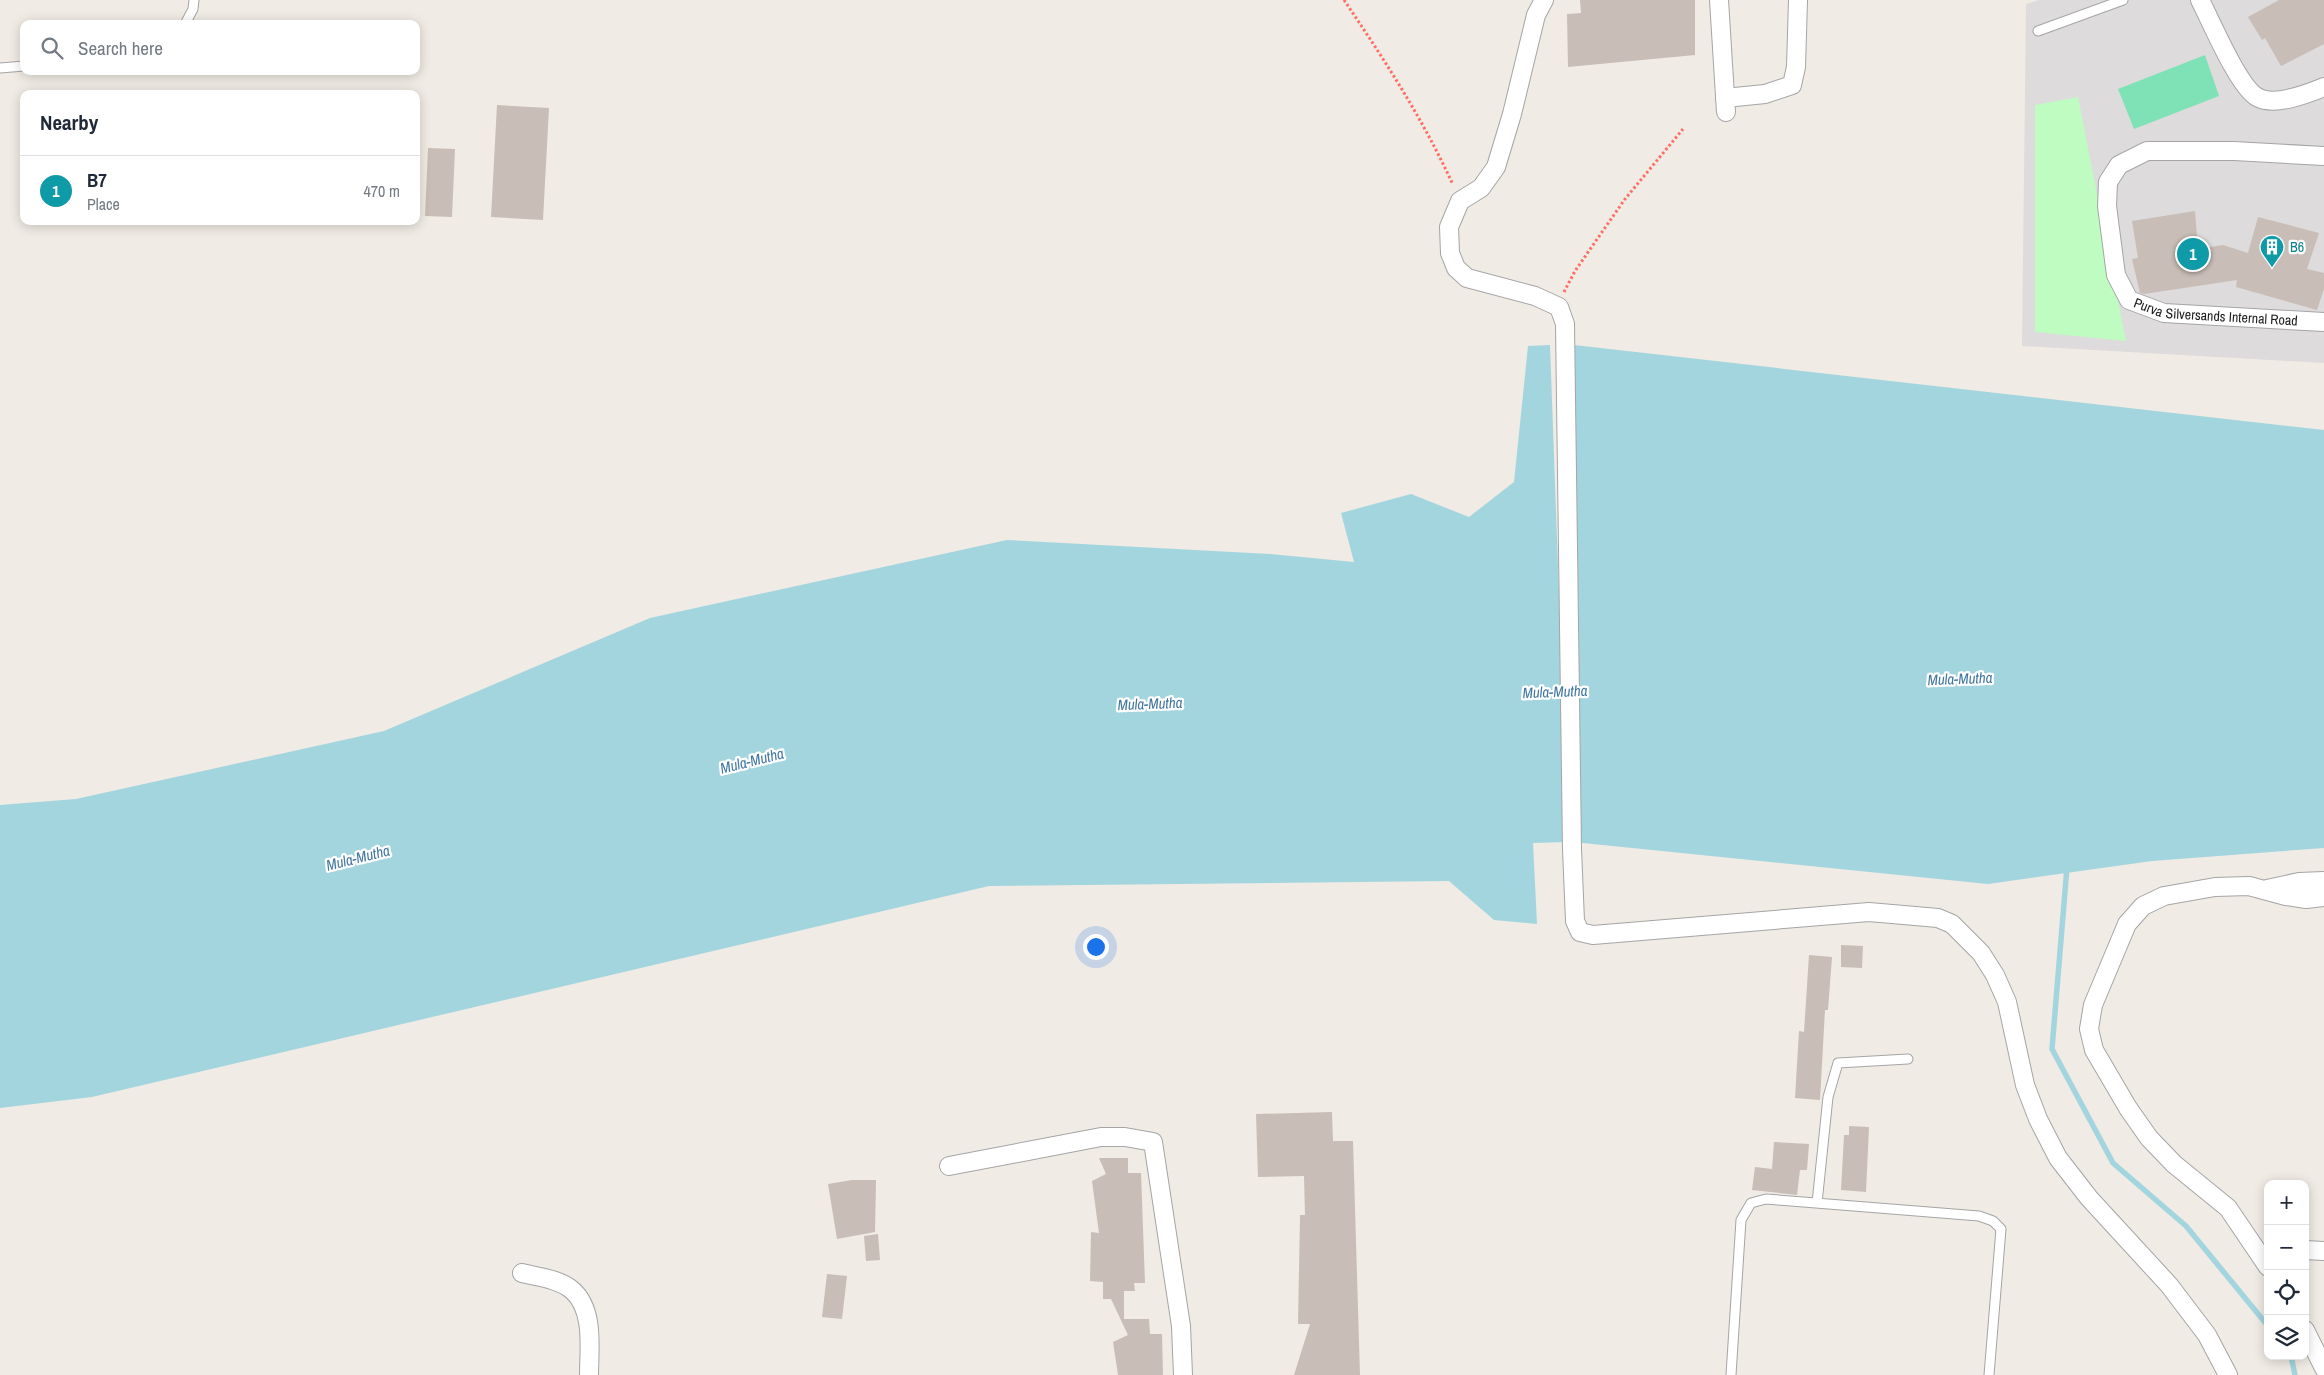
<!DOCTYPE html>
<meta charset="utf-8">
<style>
body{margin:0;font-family:"Archivo Narrow",sans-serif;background:#f6f6f7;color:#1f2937}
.controls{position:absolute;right:15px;bottom:15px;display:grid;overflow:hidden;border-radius:10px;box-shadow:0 2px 12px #0003}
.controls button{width:45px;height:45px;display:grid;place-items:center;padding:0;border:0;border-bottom:1px solid #e0e1e3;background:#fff;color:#1f2937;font:25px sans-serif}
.you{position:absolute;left:1095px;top:946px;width:18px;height:18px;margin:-12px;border:4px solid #fff;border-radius:50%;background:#1a73e8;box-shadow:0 0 0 8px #1a73e833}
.badge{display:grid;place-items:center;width:32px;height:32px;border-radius:50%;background:#cd000a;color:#fff;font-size:16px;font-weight:700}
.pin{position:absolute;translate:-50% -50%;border:2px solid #fff;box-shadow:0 1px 5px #0006}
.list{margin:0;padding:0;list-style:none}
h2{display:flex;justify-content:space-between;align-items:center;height:65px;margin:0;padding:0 20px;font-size:21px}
h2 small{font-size:16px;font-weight:400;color:#747a83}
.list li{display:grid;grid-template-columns:32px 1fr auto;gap:15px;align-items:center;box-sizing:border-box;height:70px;padding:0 20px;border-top:1px solid #e0e1e3}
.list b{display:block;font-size:19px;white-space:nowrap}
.list p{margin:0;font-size:16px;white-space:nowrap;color:#747a83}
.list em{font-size:16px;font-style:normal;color:#747a83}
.icon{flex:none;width:28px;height:28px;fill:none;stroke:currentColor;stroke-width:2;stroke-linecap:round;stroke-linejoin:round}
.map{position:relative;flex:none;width:2324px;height:1375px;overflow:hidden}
.search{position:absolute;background:#fff;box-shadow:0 2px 12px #0003;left:20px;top:20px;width:400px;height:55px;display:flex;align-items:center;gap:12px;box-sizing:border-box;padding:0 18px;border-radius:10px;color:#747a83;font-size:19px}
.panel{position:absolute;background:#fff;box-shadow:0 2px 12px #0003;left:20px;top:90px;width:400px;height:135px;border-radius:10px}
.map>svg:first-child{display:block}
.residential{fill:#dddbdb}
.park{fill:#bffcc1}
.pitch{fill:#7fe2b7}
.water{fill:#a3d5df}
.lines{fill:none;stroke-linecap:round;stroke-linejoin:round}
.stream{stroke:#a3d5df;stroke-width:5.5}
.building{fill:#c8bdb7}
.service-casing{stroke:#a5a5a5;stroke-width:11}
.minor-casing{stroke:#a5a5a5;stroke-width:20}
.path{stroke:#ff6e66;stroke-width:3;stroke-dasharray:2.5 2.5;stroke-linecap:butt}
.service{stroke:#fff;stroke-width:9}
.minor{stroke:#fff;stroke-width:18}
.labels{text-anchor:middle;stroke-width:4.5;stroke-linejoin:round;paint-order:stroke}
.culture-label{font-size:14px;fill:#0d838f;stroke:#fff;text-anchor:start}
.street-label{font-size:14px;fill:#1e1e1e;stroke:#fff}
.water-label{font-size:15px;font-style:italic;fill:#4277a2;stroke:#fff}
</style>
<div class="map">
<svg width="2324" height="1375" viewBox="0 0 2324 1375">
<rect width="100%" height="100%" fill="#f0ebe4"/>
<path class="residential" d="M 2039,0 L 2324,0 L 2324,363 L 2022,346 L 2026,4 Z"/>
<path class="park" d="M 2078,97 L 2126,341 L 2035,332 L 2035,105 Z"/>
<path class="pitch" d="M 2205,55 L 2219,96 L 2134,129 L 2118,89 Z"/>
<path class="water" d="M 1565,344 L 2324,430 L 2324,848 L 2152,861 L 1988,884 L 1573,842 Z
M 1550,345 L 1568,842 L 1533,843 L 1537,924 L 1494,920 L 1449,881 L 989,886 L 92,1097 L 0,1108 L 0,805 L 76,799 L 384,731 L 650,618 L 1007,540 L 1270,554 L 1354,562 L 1341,513 L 1411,494 L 1469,517 L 1514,482 L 1528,346 Z"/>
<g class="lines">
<path class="stream" d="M 2067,867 L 2052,1049 L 2113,1163 L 2186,1226 L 2268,1326
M 2291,1356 L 2295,1375"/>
</g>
<path class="building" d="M 1580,0 L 1695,0 L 1695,55 L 1568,67 L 1567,14 L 1581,13 Z
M 2279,0 L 2324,0 L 2324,44 L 2281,66 L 2265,38 L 2262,40 L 2248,17 Z
M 497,105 L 549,108 L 543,220 L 491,217 Z
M 428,148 L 455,149 L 452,217 L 425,216 Z
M 2195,211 L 2198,249 L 2223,245 L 2248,253 L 2258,217 L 2319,233 L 2307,269 L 2324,273 L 2324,289 L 2317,310 L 2236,287 L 2237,280 L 2144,294 L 2140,293 L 2132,259 L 2138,258 L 2132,221 Z
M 1841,945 L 1863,946 L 1862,968 L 1841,967 Z
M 1809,955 L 1832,957 L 1828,1010 L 1825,1010 L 1820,1100 L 1795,1098 L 1799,1031 L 1804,1032 Z
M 1332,1112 L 1333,1141 L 1353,1141 L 1360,1375 L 1294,1375 L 1310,1324 L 1298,1324 L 1300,1215 L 1305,1215 L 1304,1176 L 1258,1177 L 1256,1114 Z
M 1849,1126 L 1869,1127 L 1866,1192 L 1841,1190 L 1844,1135 L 1849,1135 Z
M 1774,1142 L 1809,1144 L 1807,1170 L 1800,1170 L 1797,1195 L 1752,1190 L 1755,1167 L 1772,1169 Z
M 1099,1158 L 1128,1158 L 1128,1173 L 1141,1173 L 1145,1283 L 1134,1283 L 1135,1291 L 1124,1291 L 1124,1319 L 1149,1319 L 1150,1334 L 1162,1334 L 1163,1375 L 1118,1375 L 1113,1342 L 1128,1335 L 1111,1299 L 1103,1299 L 1103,1282 L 1090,1281 L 1091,1232 L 1099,1233 L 1092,1181 L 1106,1174 Z
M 852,1180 L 876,1180 L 875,1232 L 837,1239 L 828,1184 Z
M 878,1234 L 880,1260 L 866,1261 L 864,1236 Z
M 827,1274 L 847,1276 L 842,1319 L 822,1317 Z"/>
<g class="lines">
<defs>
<path id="service" d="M 185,24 L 193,9 L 194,0
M 2038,31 L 2123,0
M 0,68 L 24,66
M 1817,1203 L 1828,1097 L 1838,1063 L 1908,1059
M 1731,1375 L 1741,1220 L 1751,1203 L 1766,1199 L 1979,1216 L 1993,1221 L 2001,1229 L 1989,1375"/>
<g id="minor">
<path d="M 1544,0 L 1536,15 L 1512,114 L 1496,167 L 1481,188 L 1460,201 L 1449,227 L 1450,253 L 1456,268 L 1467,278 L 1535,296 L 1559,307 L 1565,324 L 1572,849 L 1575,921 L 1580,932 L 1593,935 L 1869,912 L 1938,918 L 1952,924 L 1981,953 L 1995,975 L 2007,1002 L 2025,1085 L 2038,1119 L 2058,1158 L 2089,1198 L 2169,1285 L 2207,1335 L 2228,1375"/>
<path d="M 1719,0 L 1726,112"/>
<path d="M 2200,0 C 2211,21 2238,86 2257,97 C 2274,107 2307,94 2324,87"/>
<path d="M 1725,98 L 1765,94 L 1792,85 L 1796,67 L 1798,0"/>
<path id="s1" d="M 2324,156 L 2234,151 L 2147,151 L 2119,165 L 2108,182 L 2107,206 L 2116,275 L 2129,300 L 2164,313 L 2324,322"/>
<path d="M 2267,889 L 2299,882 L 2324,881"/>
<path d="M 949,1166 L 1101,1137 L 1125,1137 L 1153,1142 L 1181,1326 L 1183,1375"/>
<path d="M 2305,1250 L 2324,1251"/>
<path d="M 2268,1267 L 2228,1208 L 2174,1164 L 2149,1138 L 2128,1108 L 2094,1050 L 2089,1029 L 2093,1005 L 2127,924 L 2143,906 L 2164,896 L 2215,887 L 2249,886 L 2286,896 L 2306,899 L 2324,897"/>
<path d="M 522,1273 C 538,1277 559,1279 572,1290 C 595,1310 589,1349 589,1375"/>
<path d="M 2305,1330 L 2324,1368"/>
</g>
</defs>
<use href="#service" class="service-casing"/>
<use href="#minor" class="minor-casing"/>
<path class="path" d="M 1344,0 C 1384,59 1423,119 1453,185
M 1564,292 L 1575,271 L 1625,199 L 1683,129"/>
<use href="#service" class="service"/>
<use href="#minor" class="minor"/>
</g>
<defs>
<symbol id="building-pin" viewBox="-11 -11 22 30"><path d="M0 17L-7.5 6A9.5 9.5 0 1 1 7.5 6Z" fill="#0f9aa8" stroke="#fff"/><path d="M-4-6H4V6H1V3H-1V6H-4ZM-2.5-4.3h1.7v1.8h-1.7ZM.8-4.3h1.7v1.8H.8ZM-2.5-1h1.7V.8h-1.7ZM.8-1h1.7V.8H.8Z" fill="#fff"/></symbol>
</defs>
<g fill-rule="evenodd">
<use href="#building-pin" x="2258" y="233" width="28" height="38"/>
</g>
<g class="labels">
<g class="culture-label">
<text x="2290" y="252">B6</text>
</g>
<g class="street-label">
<text dy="5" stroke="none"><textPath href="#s1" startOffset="439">Purva Silversands Internal Road</textPath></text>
</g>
<g class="water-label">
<text transform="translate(1960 679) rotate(-2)" y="5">Mula-Mutha</text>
<text transform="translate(1555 692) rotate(-2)" y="5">Mula-Mutha</text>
<text transform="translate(1150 704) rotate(-2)" y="5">Mula-Mutha</text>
<text transform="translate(752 761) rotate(-14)" y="5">Mula-Mutha</text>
<text transform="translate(358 858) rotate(-14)" y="5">Mula-Mutha</text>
</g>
</g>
</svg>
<div class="controls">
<button>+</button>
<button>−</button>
<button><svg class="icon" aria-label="locate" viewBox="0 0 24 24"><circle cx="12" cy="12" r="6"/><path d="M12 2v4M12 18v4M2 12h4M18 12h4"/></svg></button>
<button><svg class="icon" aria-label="layers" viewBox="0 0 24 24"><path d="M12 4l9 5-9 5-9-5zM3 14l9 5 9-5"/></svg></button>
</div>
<div class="you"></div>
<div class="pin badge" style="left:2193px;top:254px;background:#0f9aa8">1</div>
<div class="search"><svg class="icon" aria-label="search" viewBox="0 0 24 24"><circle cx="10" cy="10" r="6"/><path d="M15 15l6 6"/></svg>Search here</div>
<section class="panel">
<h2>Nearby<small></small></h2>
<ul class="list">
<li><span class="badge" style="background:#0f9aa8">1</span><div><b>B7</b><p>Place</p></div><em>470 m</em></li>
</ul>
</section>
</div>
